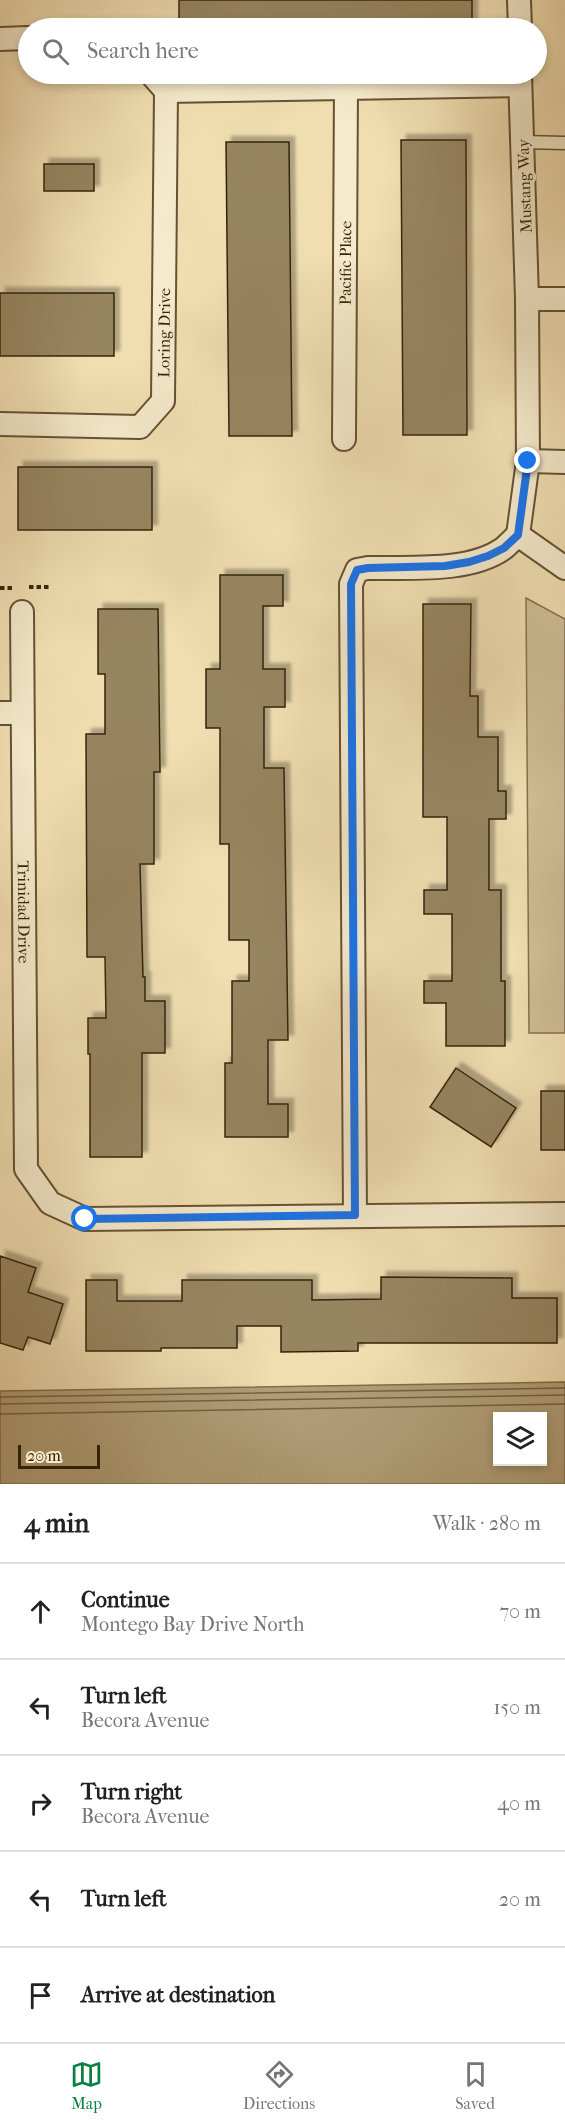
<!DOCTYPE html>
<meta charset="utf-8">
<style>
body{margin:0;font-family:"IM FELL French Canon",serif;background:#f6f6f6;color:#222}
.controls{position:absolute;right:18px;bottom:18px;display:grid;overflow:hidden;border-radius:0px;box-shadow:0 3px 9px #0003}
.controls button{width:54px;height:54px;display:grid;place-items:center;padding:0;border:0;border-bottom:2px solid #e0e0e0;background:#fff;color:#222;font:30px sans-serif}
.scale{position:absolute;left:18px;bottom:15px;width:82px;box-sizing:border-box;padding-left:6px;border:3px solid #36240a;border-top:0;font-size:16px;line-height:21px;white-space:nowrap;color:#36240a;-webkit-text-stroke:4px #f5eacc;paint-order:stroke}
.stop{position:absolute;width:18px;height:18px;margin:-14px;border:4px solid #1a73e8;border-radius:50%;background:#fff}
.stop.end{background:#1a73e8;border-color:#fff;box-shadow:0 2px 6px #0008}
.list{margin:0;padding:0;list-style:none}
h2{display:flex;justify-content:space-between;align-items:center;height:78px;margin:0;padding:0 24px;font-size:26px}
h2 small{font-size:20px;font-weight:400;color:#767676}
.list li{display:grid;grid-template-columns:39px 1fr auto;gap:18px;align-items:center;box-sizing:border-box;height:96px;padding:0 24px;border-top:2px solid #e0e0e0}
.list b{display:block;font-size:22px;white-space:nowrap}
.list p{margin:0;font-size:20px;white-space:nowrap;color:#767676}
.list em{font-size:20px;font-style:normal;color:#767676}
.icon{flex:none;width:33px;height:33px;fill:none;stroke:currentColor;stroke-width:2;stroke-linecap:round;stroke-linejoin:round}
.map{position:relative;flex:none;width:565px;height:1484px;overflow:hidden}
.search{position:absolute;background:#fff;box-shadow:0 3px 9px #0003;left:18px;right:18px;top:18px;height:66px;display:flex;align-items:center;gap:15px;box-sizing:border-box;padding:0 21px;border-radius:33px;color:#767676;font-size:22px}
.sheet{height:558px;background:#fff}
nav{display:flex;justify-content:space-around;align-items:center;box-sizing:border-box;height:84px;border-top:2px solid #e0e0e0;background:#fff;font-size:16px;color:#767676}
nav a{display:grid;justify-items:center;gap:3px}
nav .on{color:#0b8043}
.map>svg:first-child{display:block}
.green{fill:#d0be95;stroke:#837150;stroke-width:1.5}
.water{fill:#b19f78;stroke:#806e4c;stroke-width:1.5;fill-rule:evenodd}
.lines{fill:none;stroke-linecap:round;stroke-linejoin:round}
.shore{stroke:#746241;stroke-width:1.5}
.building{fill:#978561;stroke:#36240a;stroke-width:1.5;filter:url(#shadow)}
.lane-casing{stroke:#645234;stroke-width:15}
.street-casing{stroke:#645234;stroke-width:26}
.path{stroke:#36240a;stroke-width:4;stroke-dasharray:4.5 3;stroke-linecap:butt}
.lane{stroke:#f5eacc;stroke-width:12}
.street{stroke:#f5eacc;stroke-width:22}
.route{stroke:#1a73e8;stroke-width:8}
.labels{text-anchor:middle;stroke-width:6;stroke-linejoin:round;paint-order:stroke}
.street-label{font-size:16px;fill:#36240a;stroke:#f5eacc}
</style>
<div class="map">
<svg width="565" height="1484" viewBox="0 0 565 1484">
<defs>
<filter id="shadow"><feDropShadow dx="5.5" dy="-5.5" stdDeviation="1.5" flood-color="#0004"/></filter>
</defs>
<rect width="100%" height="100%" fill="#f0deb1"/>
<filter id="stains"><feTurbulence type="fractalNoise" baseFrequency=".00333" numOctaves="4"/><feColorMatrix values="0 0 0 0 .2 0 0 0 0 .09 0 0 0 0 .02 0 0 0 .5 -.17"/></filter>
<radialGradient id="worn" r=".72"><stop offset=".6" stop-color="#630" stop-opacity="0"/><stop offset="1" stop-color="#630" stop-opacity=".3"/></radialGradient>
<path class="green" d="M 526,598 L 565,619 L 565,1033 L 529,1033 Z"/>
<path class="water" d="M 565,1382 L 565,1484 L 0,1484 L 0,1391 ZM 498,1416 L 542,1416 L 542,1462 L 498,1462 Z"/>
<g class="lines">
<path class="shore" d="M 0,1397 L 565,1388
M 0,1404 L 565,1395
M 0,1414 L 565,1404"/>
</g>
<path class="building" d="M 179,0 L 472,0 L 472,28 L 179,28 Z
M 401,140 L 466,140 L 467,435 L 403,435 Z
M 226,142 L 289,142 L 292,436 L 229,436 Z
M 44,164 L 94,164 L 94,191 L 44,191 Z
M 0,293 L 114,293 L 114,356 L 0,356 Z
M 18,467 L 152,467 L 152,530 L 18,530 Z
M 220,575 L 283,575 L 283,606 L 263,606 L 263,669 L 285,669 L 285,707 L 264,707 L 264,768 L 284,768 L 288,1040 L 268,1040 L 268,1104 L 288,1104 L 288,1137 L 225,1137 L 225,1063 L 232,1063 L 232,981 L 249,981 L 249,940 L 229,940 L 229,844 L 220,844 L 220,728 L 206,728 L 206,669 L 220,669 Z
M 423,604 L 471,604 L 470,696 L 478,696 L 478,737 L 498,737 L 498,791 L 506,791 L 506,819 L 489,819 L 489,890 L 501,890 L 501,981 L 505,981 L 505,1046 L 446,1046 L 446,1003 L 424,1003 L 424,981 L 452,981 L 452,914 L 424,914 L 424,890 L 447,890 L 447,817 L 423,817 Z
M 98,609 L 158,609 L 160,772 L 154,772 L 154,864 L 140,864 L 143,977 L 145,977 L 145,1001 L 165,1001 L 165,1053 L 142,1053 L 142,1157 L 90,1157 L 90,1054 L 88,1054 L 88,1018 L 106,1018 L 105,957 L 87,957 L 86,734 L 105,734 L 105,674 L 98,674 Z
M 456,1068 L 516,1108 L 491,1147 L 430,1107 Z
M 541,1091 L 565,1091 L 565,1150 L 541,1150 Z
M 0,1256 L 36,1268 L 28,1292 L 63,1304 L 50,1344 L 28,1337 L 23,1350 L 0,1343 Z
M 381,1277 L 512,1278 L 512,1298 L 557,1298 L 557,1343 L 358,1343 L 358,1351 L 281,1352 L 281,1326 L 237,1326 L 237,1348 L 161,1348 L 161,1351 L 86,1351 L 86,1280 L 117,1280 L 117,1301 L 182,1301 L 182,1280 L 312,1280 L 312,1300 L 381,1299 Z"/>
<g class="lines">
<defs>
<path id="lane" d="M 522,142 L 565,143"/>
<g id="street">
<path d="M 519,0 L 520,28"/>
<path d="M 0,39 L 28,38"/>
<path d="M 166,91 L 519,85"/>
<path d="M 527,299 L 565,299"/>
<path id="s1" d="M 0,424 L 140,427 L 163,401 L 166,91 L 151,74"/>
<path id="s2" d="M 344,439 L 346,87"/>
<path d="M 528,461 L 565,462"/>
<path d="M 518,535 L 528,461 L 527,299 L 520,74"/>
<path d="M 518,535 L 565,568"/>
<path id="s3" d="M 22,612 L 26,1169 L 50,1203 L 85,1219 L 565,1214"/>
<path d="M 0,713 L 22,713"/>
<path d="M 355,1215 L 351,584 L 357,570 L 368,568 C 409,567 470,573 504,548 C 509,544 513,539 518,535"/>
</g>
</defs>
<use href="#lane" class="lane-casing"/>
<use href="#street" class="street-casing"/>
<path class="path" d="M 29,587 L 49,587
M 0,588 L 13,588"/>
<use href="#lane" class="lane"/>
<use href="#street" class="street"/>
</g>
<g class="lines">
<path class="route" d="M 85,1219 L 355,1215 L 351,584 L 357,570 L 368,568 L 445,566 L 469,562 L 488,556 L 504,548 L 518,535 L 528,461"/>
</g>
<g class="labels">
<g class="street-label">
<text transform="translate(524 186) rotate(-92)" y="6">Mustang Way</text>
<text dy="6" stroke="none"><textPath href="#s2" startOffset="176">Pacific Place</textPath></text>
<text dy="6" stroke="none"><textPath href="#s1" startOffset="243">Loring Drive</textPath></text>
<text dy="6" stroke="none"><textPath href="#s3" startOffset="300">Trinidad Drive</textPath></text>
</g>
</g>
<rect width="100%" height="100%" filter="url(#stains)"/>
<rect width="100%" height="100%" fill="url(#worn)"/>
</svg>
<div class="controls">
<button><svg class="icon" aria-label="layers" viewBox="0 0 24 24"><path d="M12 4l9 5-9 5-9-5zM3 14l9 5 9-5"/></svg></button>
</div>
<div class="scale">20 m</div>
<div class="stop" style="left:85px;top:1219px"></div>
<div class="stop end" style="left:528px;top:461px"></div>
<div class="search"><svg class="icon" aria-label="search" viewBox="0 0 24 24"><circle cx="10" cy="10" r="6"/><path d="M15 15l6 6"/></svg>Search here</div>
</div>
<section class="sheet">
<h2>4 min<small>Walk · 280 m</small></h2>
<ul class="list">
<li><svg class="icon" aria-label="ahead" viewBox="0 0 24 24"><path d="M12 20V5M6 11l6-6 6 6"/></svg><div><b>Continue</b><p>Montego Bay Drive North</p></div><em>70 m</em></li>
<li><svg class="icon" aria-label="left" viewBox="0 0 24 24"><path d="M17 20v-9H6M10 6l-5 5 5 5"/></svg><div><b>Turn left</b><p>Becora Avenue</p></div><em>150 m</em></li>
<li><svg class="icon" aria-label="right" viewBox="0 0 24 24"><path d="M7 20v-9h11M14 6l5 5-5 5"/></svg><div><b>Turn right</b><p>Becora Avenue</p></div><em>40 m</em></li>
<li><svg class="icon" aria-label="left" viewBox="0 0 24 24"><path d="M17 20v-9H6M10 6l-5 5 5 5"/></svg><div><b>Turn left</b></div><em>20 m</em></li>
<li><svg class="icon" aria-label="arrive" viewBox="0 0 24 24"><path d="M6 21V4h12l-3 4 3 4H6"/></svg><div><b>Arrive at destination</b></div></li>
</ul>
</section>
<nav>
<a class="on"><svg class="icon" aria-label="map" viewBox="0 0 24 24"><path d="M3 6l6-2 6 2 6-2v14l-6 2-6-2-6 2zM9 4v14M15 6v14"/></svg>Map</a>
<a><svg class="icon" aria-label="directions" viewBox="0 0 24 24"><path d="M12 3l9 9-9 9-9-9zM9 14v-3h6M13 9l2 2-2 2"/></svg>Directions</a>
<a><svg class="icon" aria-label="saved" viewBox="0 0 24 24"><path d="M7 4h10v16l-5-4-5 4z"/></svg>Saved</a>
</nav>
